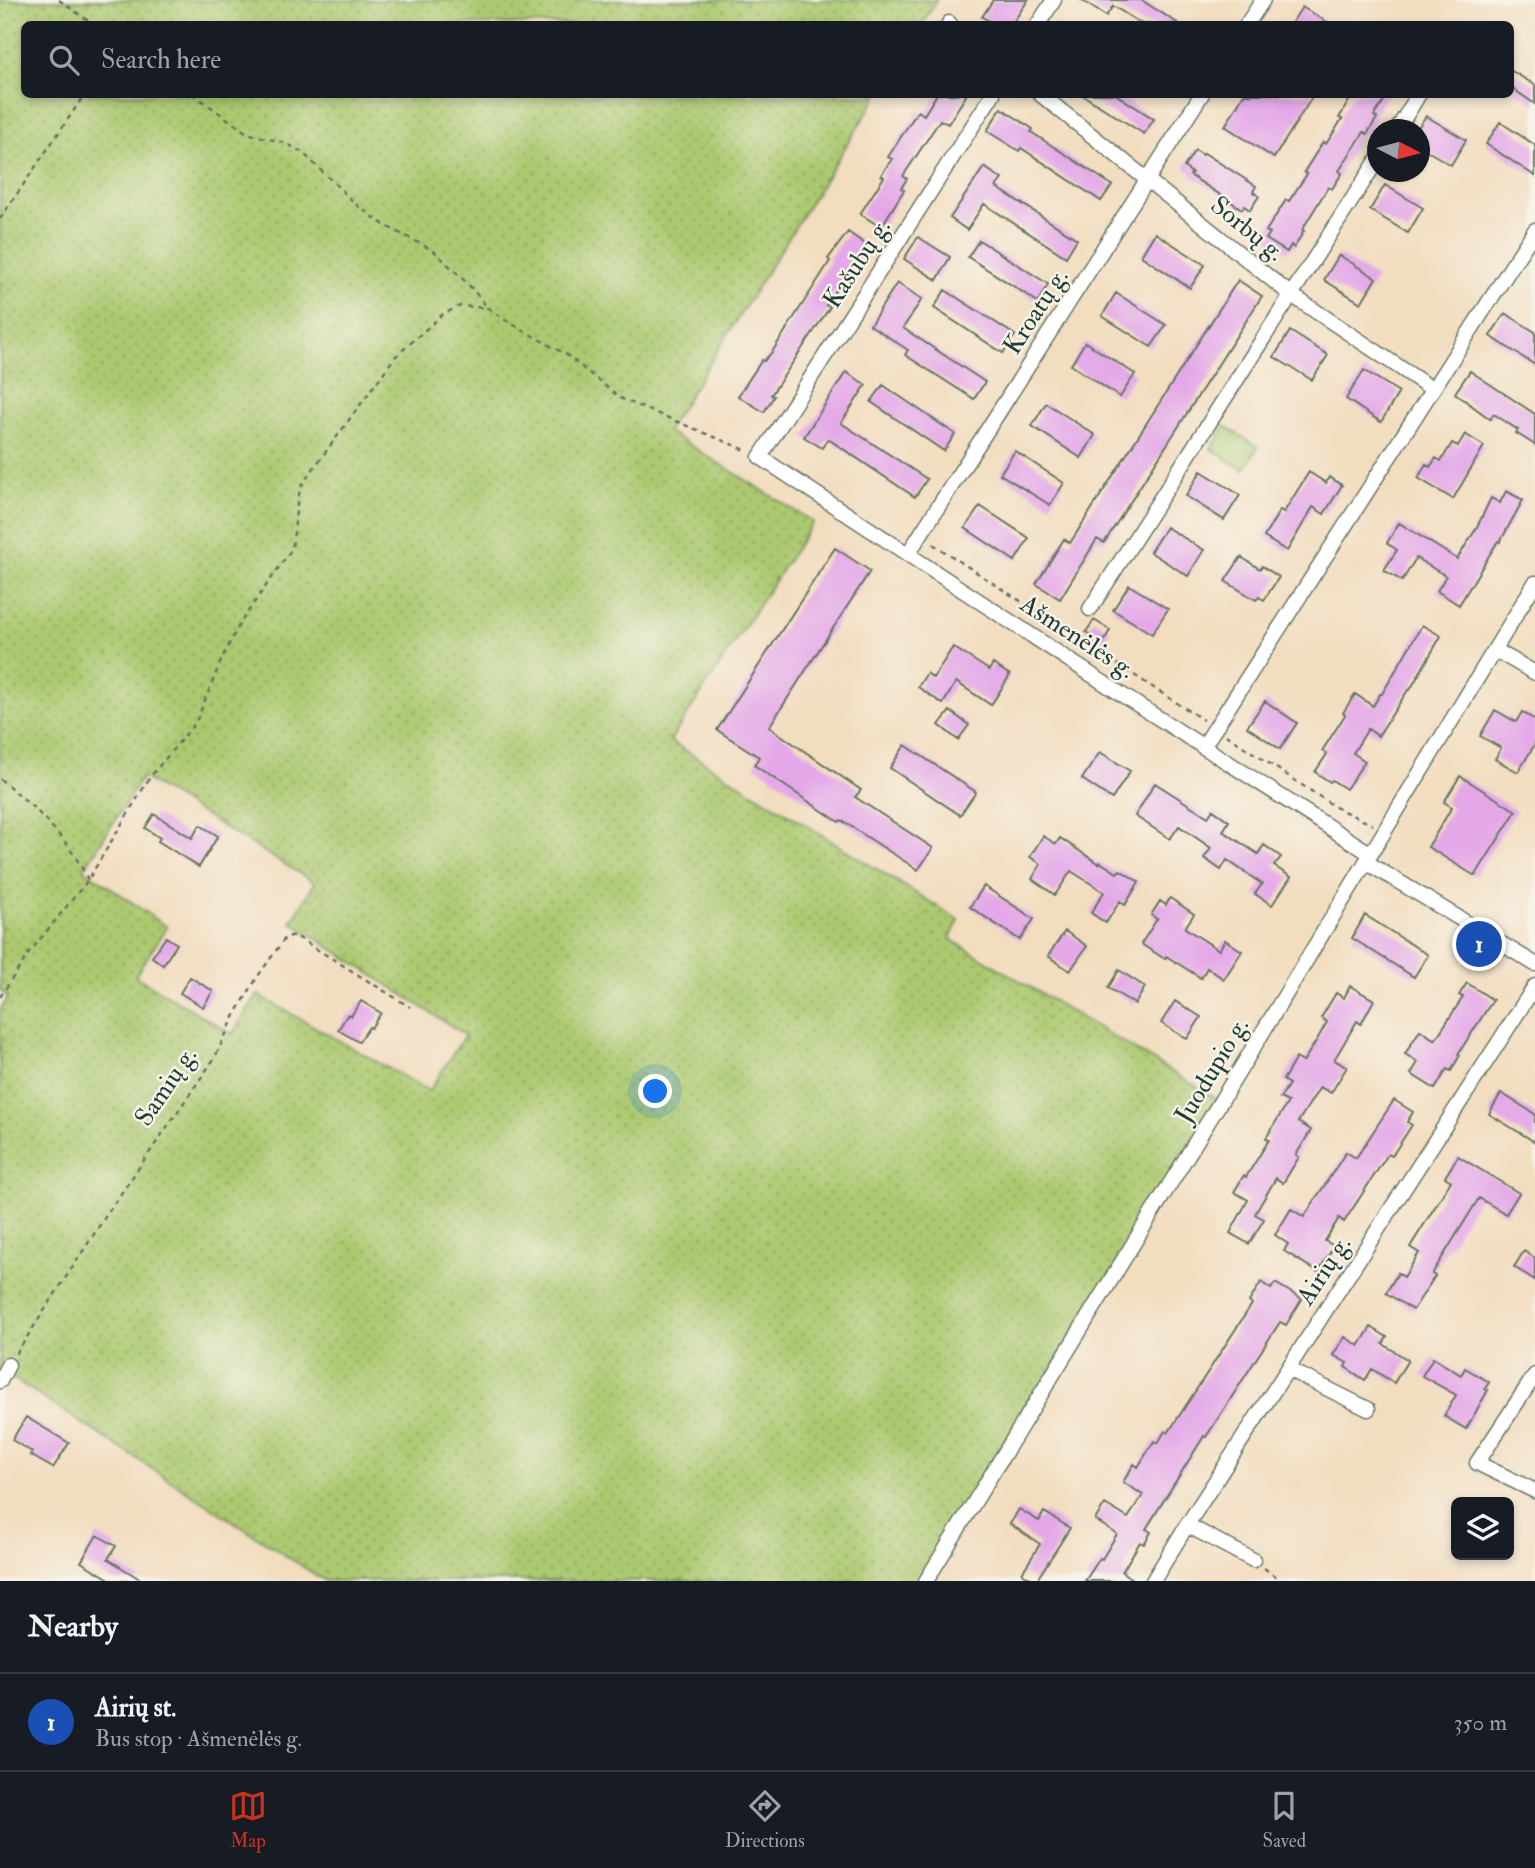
<!DOCTYPE html>
<meta charset="utf-8">
<style>
body{margin:0;font-family:"IM FELL Double Pica",serif;background:#242831;color:#f1f3f6}
.controls{position:absolute;right:21px;bottom:21px;display:grid;overflow:hidden;border-radius:10px;box-shadow:0 4px 10px #0003}
.controls button{width:63px;height:63px;display:grid;place-items:center;padding:0;border:0;border-bottom:2px solid #363941;background:#171b24;color:#f1f3f6;font:35px sans-serif}
.compass{position:absolute;left:1367px;top:119px;width:63px;height:63px;border-radius:50%;background:#171b24;box-shadow:0 4px 10px #0003;rotate:96deg}
.you{position:absolute;left:656px;top:1092px;width:24px;height:24px;margin:-18px;border:5px solid #fff;border-radius:50%;background:#1a73e8;box-shadow:0 0 0 10px #1a73e833}
.badge{display:grid;place-items:center;width:46px;height:46px;border-radius:50%;background:#c8321e;color:#fff;font-size:23px;font-weight:700}
.pin{position:absolute;translate:-50% -50%;border:4px solid #fff;box-shadow:0 2px 7px #0006}
.list{margin:0;padding:0;list-style:none}
h2{display:flex;justify-content:space-between;align-items:center;height:91px;margin:0;padding:0 28px;font-size:30px}
h2 small{font-size:23px;font-weight:400;color:#9ea1a6}
.list li{display:grid;grid-template-columns:46px 1fr auto;gap:21px;align-items:center;box-sizing:border-box;height:98px;padding:0 28px;border-top:2px solid #363941}
.list b{display:block;font-size:26px;white-space:nowrap}
.list p{margin:0;font-size:23px;white-space:nowrap;color:#9ea1a6}
.list em{font-size:23px;font-style:normal;color:#9ea1a6}
.icon{flex:none;width:38px;height:38px;fill:none;stroke:currentColor;stroke-width:2;stroke-linecap:round;stroke-linejoin:round}
.map{position:relative;flex:none;width:1535px;height:1581px;overflow:hidden}
.search{position:absolute;background:#171b24;box-shadow:0 4px 10px #0003;left:21px;right:21px;top:21px;height:77px;display:flex;align-items:center;gap:18px;box-sizing:border-box;padding:0 24px;border-radius:10px;color:#9ea1a6;font-size:26px}
.sheet{height:189px;background:#171b24}
nav{display:flex;justify-content:space-around;align-items:center;box-sizing:border-box;height:98px;border-top:2px solid #363941;background:#171b24;font-size:19px;color:#9ea1a6}
nav a{display:grid;justify-items:center;gap:4px}
nav .on{color:#c8321e}
.map>svg:first-child{display:block}
.grass{fill:url(#grass-dots);stroke:#668352;stroke-width:2;fill-rule:evenodd}
.pitch{fill:#acc970;stroke:#668352;stroke-width:2}
.building{fill:#e4a8e8}
.lines{fill:none;stroke-linecap:round;stroke-linejoin:round}
.minor-casing{stroke:#697565;stroke-width:17}
.path{stroke:#697565;stroke-width:2.5;stroke-dasharray:5 5;stroke-linecap:butt}
.minor{stroke:#fff;stroke-width:14}
.labels{text-anchor:middle;stroke-width:5;stroke-linejoin:round;paint-order:stroke}
.street-label{font-size:26px;fill:#1f3d34;stroke:#f7f3e8}
</style>
<div class="map">
<svg width="1535" height="1581" viewBox="0 0 1535 1581">
<defs>
<pattern id="grass-dots" width="8" height="8" patternUnits="userSpaceOnUse" patternTransform="scale(1.75)"><rect width="8" height="8" fill="#acc970"/><path d="M2 2h.1M6 6h.1" fill="none" stroke="#8ba45d" stroke-width="1.8" stroke-linecap="round"/></pattern>
</defs>
<rect width="100%" height="100%" fill="#f7f3e8"/>
<filter id="ink" filterUnits="userSpaceOnUse"><feTurbulence type="fractalNoise" baseFrequency=".0143" numOctaves="2"/><feDisplacementMap in="SourceGraphic" scale="14" xChannelSelector="R" yChannelSelector="G"/><feConvolveMatrix kernelMatrix="1 2 1 2 8 2 1 2 1" color-interpolation-filters="sRGB"/></filter>
<filter id="wash" filterUnits="userSpaceOnUse"><feTurbulence type="fractalNoise" baseFrequency=".00686" numOctaves="4" result="noise"/><feDisplacementMap in="SourceGraphic" scale="28" xChannelSelector="R" yChannelSelector="G"/><feGaussianBlur stdDeviation="1.57" result="paint"/><feColorMatrix in="noise" values="0 0 0 0 0 0 0 0 0 0 0 0 0 0 0 0 0 1.4 0 .05"/><feComposite in="paint" operator="in"/></filter>
<g filter="url(#wash)">
<rect width="100%" height="100%" fill="#f2ddbf"/>
<path class="grass" d="M 0,0 L 937,0 L 922,24 L 24,24 L 24,94 L 878,95 L 667,431 L 813,522 L 670,741 L 959,920 L 950,939 L 1217,1099 L 1155,1202 L 919,1581 L 325,1581 L 0,1370 L 0,1010 L 8,997 L 0,990 ZM 142,777 L 315,883 L 291,922 L 465,1035 L 429,1091 L 258,995 L 232,1034 L 135,976 L 167,927 L 84,869 Z"/>
<path class="pitch" d="M 1225,426 L 1258,447 L 1244,470 L 1211,449 Z"/>
<g id="blocks">
<path class="building" d="M 993,0 L 1028,0 L 1012,24 L 994,24 L 982,17 Z
M 1081,0 L 1141,0 L 1179,24 L 1142,24 L 1113,6 L 1106,16 Z
M 1302,7 L 1330,24 L 1291,24 Z
M 1510,70 L 1535,85 L 1535,104 L 1510,87 Z
M 937,94 L 967,94 L 948,124 L 940,120 L 913,161 L 903,176 L 907,179 L 901,188 L 904,190 L 881,227 L 860,214 L 884,177 L 881,175 L 892,159 L 888,157 L 906,129 L 918,111 L 924,115 Z
M 1081,94 L 1115,94 L 1154,119 L 1144,134 Z
M 1244,94 L 1314,94 L 1274,158 L 1225,126 Z
M 1353,94 L 1388,94 L 1374,116 L 1377,118 L 1367,134 L 1364,132 L 1339,171 L 1342,173 L 1332,189 L 1328,187 L 1302,230 L 1304,231 L 1294,248 L 1291,245 L 1287,252 L 1266,239 L 1270,233 L 1266,231 L 1286,200 L 1289,201 L 1307,174 L 1304,172 L 1323,142 L 1326,144 L 1342,119 L 1339,118 Z
M 1001,108 L 1033,129 L 1031,132 L 1112,185 L 1101,201 L 1021,148 L 1019,151 L 987,131 Z
M 1426,116 L 1466,140 L 1451,165 L 1419,146 L 1419,126 Z
M 1500,122 L 1535,145 L 1535,176 L 1486,144 Z
M 1195,150 L 1203,155 L 1204,153 L 1256,186 L 1253,192 L 1259,196 L 1250,210 L 1244,206 L 1242,209 L 1190,175 L 1192,173 L 1184,167 Z
M 984,167 L 1002,179 L 996,187 L 1077,239 L 1066,257 L 984,204 L 967,230 L 950,218 Z
M 1385,185 L 1423,208 L 1408,233 L 1370,210 Z
M 848,232 L 868,246 L 844,282 L 842,281 L 826,305 L 830,307 L 771,395 L 774,396 L 764,412 L 738,396 L 762,360 L 764,361 L 772,352 L 830,261 L 828,259 Z
M 1155,233 L 1205,265 L 1190,288 L 1141,256 Z
M 918,237 L 950,257 L 937,280 L 904,259 Z
M 979,240 L 1048,284 L 1038,302 L 968,257 Z
M 1339,255 L 1376,278 L 1361,303 L 1324,280 Z
M 1238,280 L 1262,296 L 1104,543 L 1097,539 L 1060,599 L 1036,584 L 1064,539 L 1070,543 Z
M 897,283 L 922,299 L 903,328 L 985,382 L 974,399 L 905,355 L 908,350 L 870,325 Z
M 945,290 L 1015,335 L 1003,353 L 934,308 Z
M 1116,293 L 1166,325 L 1151,347 L 1102,316 Z
M 1505,313 L 1535,332 L 1535,365 L 1490,336 Z
M 1290,331 L 1328,355 L 1312,380 L 1274,357 Z
M 1085,342 L 1135,374 L 1120,397 L 1071,365 Z
M 1364,370 L 1399,392 L 1381,422 L 1346,399 Z
M 1470,371 L 1535,414 L 1535,445 L 1516,433 L 1518,430 L 1494,414 L 1490,419 L 1455,393 Z
M 846,372 L 866,385 L 841,423 L 927,479 L 915,497 L 828,439 L 822,448 L 804,437 Z
M 883,385 L 955,434 L 944,451 L 871,402 Z
M 1046,403 L 1095,435 L 1081,458 L 1032,426 Z
M 1465,434 L 1484,446 L 1453,499 L 1418,478 L 1426,464 L 1430,467 L 1436,458 L 1441,461 L 1452,443 L 1458,446 Z
M 1015,451 L 1064,483 L 1050,505 L 1000,474 Z
M 1201,471 L 1240,495 L 1224,520 L 1186,496 Z
M 1309,472 L 1326,483 L 1329,477 L 1342,485 L 1324,514 L 1313,507 L 1287,551 L 1264,537 L 1280,510 L 1284,512 Z
M 1506,491 L 1523,500 L 1500,542 L 1498,541 L 1459,605 L 1437,591 L 1446,576 L 1416,558 L 1402,581 L 1384,570 L 1397,550 L 1387,543 L 1399,523 L 1457,559 L 1476,529 L 1491,498 L 1500,503 Z
M 980,506 L 1029,538 L 1015,561 L 965,528 Z
M 1166,527 L 1204,550 L 1188,576 L 1150,552 Z
M 835,548 L 870,571 L 769,727 L 861,790 L 855,797 L 933,848 L 918,870 L 841,820 L 839,822 L 754,765 L 759,757 L 717,730 Z
M 1241,557 L 1260,569 L 1262,566 L 1279,577 L 1264,600 L 1259,597 L 1256,600 L 1225,581 Z
M 1129,585 L 1168,609 L 1152,634 L 1113,610 Z
M 1094,620 L 1110,630 L 1103,643 L 1086,632 Z
M 1422,625 L 1441,636 L 1410,690 L 1408,690 L 1378,736 L 1368,729 L 1353,753 L 1365,761 L 1346,789 L 1332,780 L 1330,782 L 1315,772 L 1327,754 L 1322,751 L 1345,715 L 1343,713 L 1355,694 L 1373,706 L 1380,694 L 1382,694 Z
M 953,647 L 989,670 L 993,664 L 1010,675 L 991,705 L 956,682 L 943,704 L 918,687 L 927,673 L 933,678 Z
M 1265,701 L 1297,723 L 1280,749 L 1247,727 Z
M 1495,710 L 1516,722 L 1522,712 L 1535,720 L 1535,744 L 1518,772 L 1495,759 L 1501,748 L 1480,736 Z
M 950,711 L 969,725 L 958,740 L 939,725 Z
M 905,745 L 976,792 L 960,815 L 890,768 Z
M 1100,752 L 1130,771 L 1112,799 L 1082,779 Z
M 1460,776 L 1516,811 L 1475,876 L 1428,847 L 1452,807 L 1444,802 Z
M 1155,783 L 1208,817 L 1213,810 L 1229,821 L 1223,831 L 1258,854 L 1264,845 L 1281,857 L 1274,866 L 1291,877 L 1272,905 L 1255,894 L 1262,884 L 1227,860 L 1221,870 L 1204,858 L 1211,848 L 1179,826 L 1170,839 L 1135,816 Z
M 154,814 L 192,838 L 200,825 L 218,836 L 199,867 L 158,841 L 160,838 L 145,828 Z
M 1043,836 L 1056,844 L 1060,838 L 1099,864 L 1100,862 L 1117,873 L 1120,870 L 1139,882 L 1125,905 L 1120,901 L 1106,923 L 1091,913 L 1104,892 L 1071,871 L 1055,895 L 1032,879 L 1041,864 L 1030,857 Z
M 984,886 L 1034,919 L 1020,940 L 970,907 Z
M 1170,898 L 1194,914 L 1185,928 L 1219,950 L 1225,940 L 1242,951 L 1224,979 L 1207,968 L 1201,978 L 1166,956 L 1165,959 L 1141,944 L 1157,919 L 1151,915 L 1160,901 L 1166,905 Z
M 1365,915 L 1428,955 L 1414,977 L 1352,938 Z
M 1065,931 L 1087,946 L 1070,971 L 1048,956 Z
M 166,937 L 177,944 L 163,965 L 152,957 Z
M 1119,970 L 1145,987 L 1135,1004 L 1108,988 Z
M 190,977 L 213,991 L 203,1007 L 180,993 Z
M 1467,983 L 1493,1000 L 1458,1054 L 1460,1055 L 1451,1071 L 1447,1069 L 1435,1089 L 1411,1074 L 1418,1062 L 1405,1054 L 1420,1030 L 1435,1040 L 1463,997 L 1459,995 Z
M 1350,986 L 1374,1000 L 1361,1024 L 1357,1021 L 1334,1060 L 1347,1067 L 1331,1093 L 1320,1087 L 1298,1122 L 1311,1130 L 1296,1155 L 1299,1157 L 1283,1183 L 1276,1178 L 1255,1214 L 1264,1219 L 1249,1244 L 1230,1233 L 1248,1200 L 1234,1192 L 1244,1175 L 1246,1177 L 1269,1140 L 1266,1138 L 1288,1102 L 1280,1098 L 1289,1084 L 1283,1080 L 1296,1058 L 1303,1062 L 1318,1038 L 1327,1022 L 1321,1018 L 1336,993 L 1344,998 Z
M 361,1001 L 381,1013 L 371,1028 L 369,1027 L 359,1042 L 338,1030 L 348,1014 L 351,1016 Z
M 1175,1001 L 1201,1017 L 1187,1039 L 1161,1023 Z
M 1501,1093 L 1535,1114 L 1535,1142 L 1489,1114 Z
M 1394,1100 L 1413,1112 L 1407,1122 L 1412,1125 L 1392,1156 L 1388,1154 L 1344,1222 L 1339,1218 L 1325,1241 L 1334,1246 L 1318,1272 L 1284,1251 L 1288,1244 L 1275,1235 L 1291,1209 L 1304,1217 L 1346,1152 L 1356,1158 Z
M 1458,1156 L 1519,1193 L 1506,1214 L 1479,1198 L 1432,1274 L 1435,1276 L 1413,1310 L 1386,1293 L 1398,1273 L 1404,1277 L 1419,1253 L 1410,1247 L 1451,1181 L 1445,1177 Z
M 1524,1251 L 1535,1258 L 1535,1280 L 1514,1267 Z
M 1261,1282 L 1271,1289 L 1275,1283 L 1302,1299 L 1286,1325 L 1280,1322 L 1206,1437 L 1204,1436 L 1146,1529 L 1151,1532 L 1144,1544 L 1140,1542 L 1122,1572 L 1135,1581 L 1085,1581 L 1100,1558 L 1102,1559 L 1117,1534 L 1095,1520 L 1105,1504 L 1128,1518 L 1143,1495 L 1123,1482 L 1134,1464 L 1138,1467 L 1154,1441 L 1158,1443 L 1165,1431 L 1168,1433 L 1252,1304 L 1249,1302 Z
M 1371,1327 L 1387,1337 L 1383,1344 L 1408,1360 L 1394,1383 L 1372,1369 L 1365,1380 L 1345,1367 L 1347,1363 L 1333,1355 L 1345,1337 L 1359,1346 Z
M 1433,1358 L 1461,1375 L 1465,1368 L 1489,1382 L 1485,1389 L 1488,1390 L 1466,1429 L 1444,1416 L 1456,1395 L 1422,1376 Z
M 26,1417 L 69,1443 L 53,1468 L 30,1455 L 32,1452 L 12,1440 Z
M 1019,1509 L 1039,1521 L 1044,1512 L 1070,1528 L 1036,1581 L 1022,1573 L 1040,1544 L 1010,1524 Z
M 97,1535 L 116,1546 L 108,1559 L 143,1581 L 113,1581 L 81,1562 Z"/>
</g>
</g>
<g filter="url(#ink)">
<use href="#blocks" fill-opacity="0" stroke="#697565" stroke-width="2"/>
<g class="lines">
<defs>
<path id="minor" d="M 949,23 L 950,24
M 1038,24 L 1054,0
M 1247,24 L 1263,0
M 993,94 L 760,457 L 1113,689 L 1371,854
M 1040,94 L 1290,294 L 1432,389
M 1397,130 L 1419,94
M 908,554 L 1202,94
M 1090,609 L 1378,159
M 1495,650 L 1535,673
M 1203,747 L 1535,230
M 1366,862 L 1535,964
M 1288,1369 L 1368,1409
M 1535,1375 L 1477,1463 L 1535,1491
M 0,1381 L 8,1365
M 1187,1525 L 1253,1560
M 926,1581 L 1224,1096 L 1535,583
M 1153,1581 L 1187,1525 L 1535,986"/>
</defs>
<use href="#minor" class="minor-casing"/>
<path class="path" d="M 59,0 L 93,24
M 193,94 L 247,133 L 285,143 L 302,152 L 359,207 L 386,226 L 434,251 L 468,284 L 488,308 L 505,320 L 567,355 L 620,398 L 748,451
M 0,219 L 85,94
M 933,544 L 1203,720
M 1226,735 L 1337,808 L 1373,825
M 0,779 C 34,806 70,840 88,880
M 0,997 L 29,953 L 88,880 L 150,777 L 196,722 L 223,656 L 240,623 L 291,550 C 297,528 293,504 303,483 L 395,357 L 443,314 L 460,306 L 488,308
M 16,1354 L 109,1211 L 214,1059 L 234,1017 L 258,976 L 285,938 L 294,935 L 410,1007
M 1264,1568 L 1281,1581"/>
<use href="#minor" class="minor"/>
</g>
</g>
<g class="labels">
<g class="street-label">
<text transform="translate(1248 228) rotate(39)" y="9">Sorbų g.</text>
<text transform="translate(856 263) rotate(-57)" y="9">Kašubų g.</text>
<text transform="translate(1035 311) rotate(-57)" y="9">Kroatų g.</text>
<text transform="translate(1078 636) rotate(33)" y="9">Ašmenėlės g.</text>
<text transform="translate(1211 1070) rotate(-59)" y="9">Juodupio g.</text>
<text transform="translate(165 1086) rotate(-56)" y="9">Samių g.</text>
<text transform="translate(1323 1270) rotate(-57)" y="9">Airių g.</text>
</g>
</g>
</svg>
<div class="controls">
<button><svg class="icon" aria-label="layers" viewBox="0 0 24 24"><path d="M12 4l9 5-9 5-9-5zM3 14l9 5 9-5"/></svg></button>
</div>
<svg class="compass" viewBox="-18 -18 36 36"><path d="M0-13l5 13h-10z" fill="#e53935"/><path d="M0 13l5-13h-10z" fill="#9ea1a6"/></svg>
<div class="you"></div>
<div class="pin badge" style="left:1479px;top:944px;background:#1a4fb4">1</div>
<div class="search"><svg class="icon" aria-label="search" viewBox="0 0 24 24"><circle cx="10" cy="10" r="6"/><path d="M15 15l6 6"/></svg>Search here</div>
</div>
<section class="sheet">
<h2>Nearby<small></small></h2>
<ul class="list">
<li><span class="badge" style="background:#1a4fb4">1</span><div><b>Airių st.</b><p>Bus stop · Ašmenėlės g.</p></div><em>350 m</em></li>
</ul>
</section>
<nav>
<a class="on"><svg class="icon" aria-label="map" viewBox="0 0 24 24"><path d="M3 6l6-2 6 2 6-2v14l-6 2-6-2-6 2zM9 4v14M15 6v14"/></svg>Map</a>
<a><svg class="icon" aria-label="directions" viewBox="0 0 24 24"><path d="M12 3l9 9-9 9-9-9zM9 14v-3h6M13 9l2 2-2 2"/></svg>Directions</a>
<a><svg class="icon" aria-label="saved" viewBox="0 0 24 24"><path d="M7 4h10v16l-5-4-5 4z"/></svg>Saved</a>
</nav>
